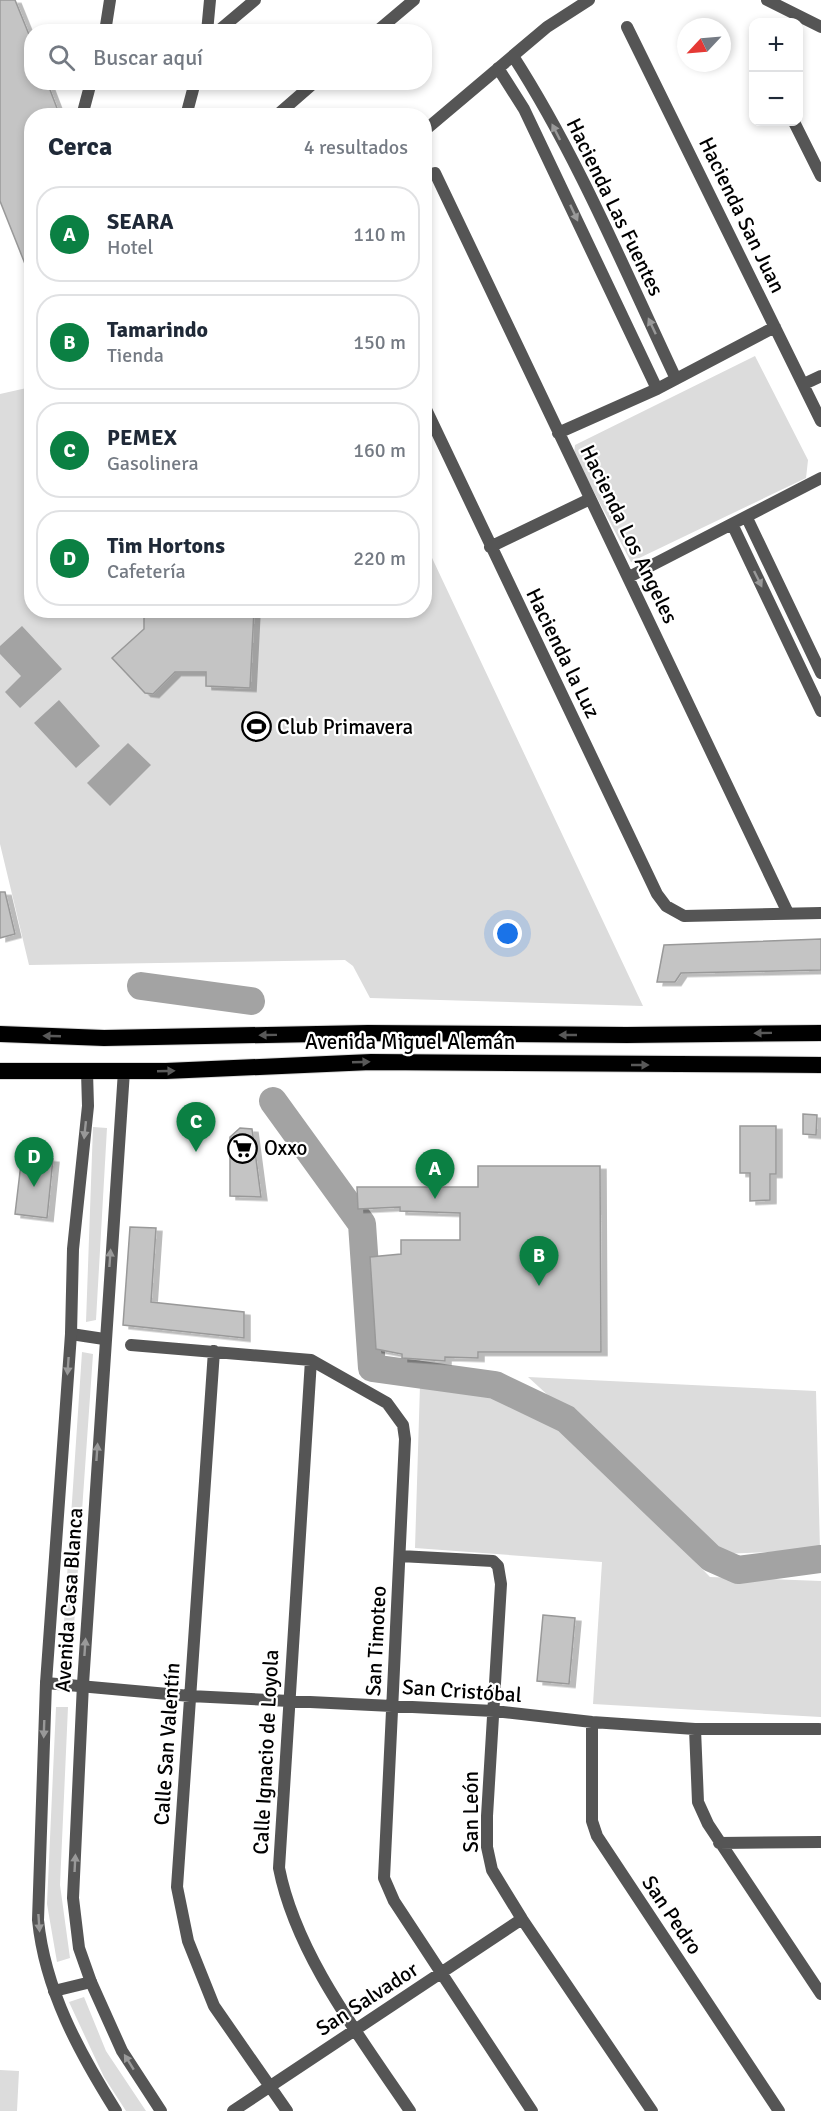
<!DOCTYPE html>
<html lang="es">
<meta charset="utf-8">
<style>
body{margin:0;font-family:Signika,sans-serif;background:#f2f2f3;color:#1f2937}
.controls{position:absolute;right:18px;top:18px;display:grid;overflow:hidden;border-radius:12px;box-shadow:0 3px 9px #0003}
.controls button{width:54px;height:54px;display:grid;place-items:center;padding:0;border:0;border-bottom:2px solid #e0e1e3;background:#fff;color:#1f2937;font:30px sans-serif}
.compass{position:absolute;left:677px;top:18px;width:54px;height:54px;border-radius:50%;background:#fff;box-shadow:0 3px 9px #0003;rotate:244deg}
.you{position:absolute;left:508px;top:934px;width:21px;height:21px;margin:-15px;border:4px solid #fff;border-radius:50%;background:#1a73e8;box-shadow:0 0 0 9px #1a73e833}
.badge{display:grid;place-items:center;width:39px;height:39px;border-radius:50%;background:#0b8043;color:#fff;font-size:20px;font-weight:700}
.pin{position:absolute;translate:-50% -50px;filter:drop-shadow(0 2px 3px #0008)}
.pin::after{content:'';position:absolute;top:32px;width:21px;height:18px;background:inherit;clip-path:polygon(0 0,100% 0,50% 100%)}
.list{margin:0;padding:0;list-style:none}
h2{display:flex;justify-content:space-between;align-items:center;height:78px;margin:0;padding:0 24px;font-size:26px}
h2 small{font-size:20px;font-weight:400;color:#747a83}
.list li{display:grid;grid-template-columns:39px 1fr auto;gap:18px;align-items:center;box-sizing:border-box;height:96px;margin:0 12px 12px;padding:0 12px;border:2px solid #e0e1e3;border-radius:24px}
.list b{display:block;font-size:22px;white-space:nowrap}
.list p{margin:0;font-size:20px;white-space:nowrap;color:#747a83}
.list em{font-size:20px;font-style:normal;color:#747a83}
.icon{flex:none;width:33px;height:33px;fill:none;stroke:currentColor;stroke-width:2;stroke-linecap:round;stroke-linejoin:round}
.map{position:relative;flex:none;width:821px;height:2111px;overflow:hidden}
.search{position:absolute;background:#fff;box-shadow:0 3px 9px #0003;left:24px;top:24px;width:408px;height:66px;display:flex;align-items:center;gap:15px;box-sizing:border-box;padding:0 21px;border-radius:24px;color:#747a83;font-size:22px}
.panel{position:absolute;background:#fff;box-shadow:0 3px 9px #0003;left:24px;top:108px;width:408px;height:510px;border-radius:24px}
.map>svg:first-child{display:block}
.green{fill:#dcdcdc}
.water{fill:#a3a3a3}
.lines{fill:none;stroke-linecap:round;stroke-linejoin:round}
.river{stroke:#a3a3a3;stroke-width:28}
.building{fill:#c4c4c4;stroke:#999;stroke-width:1.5;filter:url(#shadow)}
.trunk-casing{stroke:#dbdbdb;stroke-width:18}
.minor{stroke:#555;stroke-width:12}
.tertiary{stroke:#555;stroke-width:12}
.trunk{stroke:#000;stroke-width:16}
.oneway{fill:#999}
.oneway2{fill:#595959}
.labels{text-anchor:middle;stroke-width:4.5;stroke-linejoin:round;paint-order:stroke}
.street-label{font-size:21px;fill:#000;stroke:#fff}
.poi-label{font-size:21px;fill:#000;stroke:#fff;text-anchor:start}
</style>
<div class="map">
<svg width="821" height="2111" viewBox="0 0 821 2111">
<defs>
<filter id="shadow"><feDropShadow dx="6" dy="3.5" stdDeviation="0" flood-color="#0004"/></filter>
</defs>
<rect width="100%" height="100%" fill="#fff"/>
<path class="green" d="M 755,356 L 808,460 L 806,478 L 631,562 L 574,454 L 575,445 Z
M 31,387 L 32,610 L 424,610 L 425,543 L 643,1006 L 370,998 L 353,966 L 345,960 L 29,965 L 0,844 L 0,394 Z
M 93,1127 L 107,1128 L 96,1320 L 86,1322 Z
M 82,1352 L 93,1354 L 71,1668 L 61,1666 Z
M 528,1377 L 816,1391 L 820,1550 L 722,1554 Z
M 420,1385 L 483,1392 L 570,1434 L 710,1577 L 821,1581 L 821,1717 L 593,1704 L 602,1562 L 415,1548 Z
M 56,1707 L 68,1707 L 60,1885 L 70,1958 L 57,1962 L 47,1904 Z
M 84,1997 L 106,2051 L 146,2111 L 126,2111 L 104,2077 L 69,2002 Z
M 0,2070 L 19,2071 L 17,2111 L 0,2111 Z"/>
<path class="water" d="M 22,626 L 62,669 L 20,708 L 5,692 L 21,676 L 0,654 L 0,646 Z
M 59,700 L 100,746 L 76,768 L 34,723 Z
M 128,743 L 151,765 L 110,806 L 87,783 Z"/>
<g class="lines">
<path class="river" d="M 141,986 L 251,1001
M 273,1101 L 362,1224 L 372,1368 L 495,1385 L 566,1419 L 711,1558 L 738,1570 L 821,1559"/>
</g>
<path class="building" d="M 0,0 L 15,0 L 32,42 L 32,82 L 47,82 L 60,116 L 32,116 L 31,279 L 0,201 Z
M 144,610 L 254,610 L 250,688 L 206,686 L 206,672 L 175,672 L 153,694 L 145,693 L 112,658 L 144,629 Z
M 0,892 L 5,892 L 15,934 L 0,938 Z
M 821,939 L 821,970 L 681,973 L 675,982 L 657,982 L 664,945 Z
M 803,1114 L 817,1115 L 816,1135 L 803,1134 Z
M 740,1126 L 776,1126 L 776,1174 L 770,1174 L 770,1200 L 750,1201 L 750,1173 L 740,1173 Z
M 240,1128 L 252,1129 L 261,1197 L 230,1196 L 230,1137 Z
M 22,1155 L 53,1159 L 47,1218 L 15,1214 Z
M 478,1166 L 600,1166 L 601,1352 L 478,1352 L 478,1358 L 445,1357 L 445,1361 L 402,1358 L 402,1354 L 376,1349 L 370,1257 L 401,1254 L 401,1240 L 460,1240 L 460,1213 L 400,1211 L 400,1207 L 358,1209 L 357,1187 L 478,1187 Z
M 130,1227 L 156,1228 L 151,1302 L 244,1312 L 244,1338 L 123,1325 Z
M 543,1615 L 575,1618 L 569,1684 L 537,1681 Z"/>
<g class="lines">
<defs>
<path id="trunk" d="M 0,1034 L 104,1038 L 368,1033 L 627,1035 L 821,1033
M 0,1071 L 166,1071 L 371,1062 L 821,1065"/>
</defs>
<use href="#trunk" class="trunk-casing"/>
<path class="minor" d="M 627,27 L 821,421
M 105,32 L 110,0
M 207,32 L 210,0
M 217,32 L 255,0
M 376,32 L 414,0
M 513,56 C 578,157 625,271 676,379
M 498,68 L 524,109 L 657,389
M 82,116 L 91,82
M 186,116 L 195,82
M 276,116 L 315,82
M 794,122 L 821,176
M 424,131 L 547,27 L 589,0
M 435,173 L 788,913
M 804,384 L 821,376
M 424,405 L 657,894 L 666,906 L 684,916 L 821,913
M 558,433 L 657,389 L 775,327
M 747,518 L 821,673
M 733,526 L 821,711
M 490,547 L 590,499
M 629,577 L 821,478
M 71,1334 L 104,1339
M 131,1345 L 311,1360 L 387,1403 L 403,1425 L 405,1439 L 384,1878 L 394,1901 L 532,2111
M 214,1351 L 177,1887 L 188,1941 L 214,2006 L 287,2111
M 311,1360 L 279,1868 C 296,1955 361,2038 410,2111
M 400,1556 L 493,1561 L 498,1566 L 501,1584 L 487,1816 L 487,1847 L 492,1870 L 522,1919 L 652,2111
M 46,1683 L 190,1696 L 494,1711 L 592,1722 L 695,1729 L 819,1729
M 592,1722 L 592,1821 L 597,1836 L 779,2111
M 695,1729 L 698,1802 L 708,1824 L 821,1994
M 719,1843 L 821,1842
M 54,1991 L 91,1982
M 233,2111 L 522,1919"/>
<path class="tertiary" d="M 767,0 L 821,27
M 124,1071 L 83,1684 L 73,1898 L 79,1948 L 91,1982 L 122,2051 L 161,2111
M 87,1072 L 88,1106 L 73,1249 L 71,1334 L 46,1683 L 38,1920 C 45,1990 79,2052 116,2111"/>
<use href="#trunk" class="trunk"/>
</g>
<defs><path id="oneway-solid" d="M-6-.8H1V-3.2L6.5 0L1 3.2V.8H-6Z" transform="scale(1.5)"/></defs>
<g class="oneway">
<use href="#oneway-solid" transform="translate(556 132) rotate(-117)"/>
<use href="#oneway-solid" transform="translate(574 213) rotate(65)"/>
<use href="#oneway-solid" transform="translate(652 326) rotate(-115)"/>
<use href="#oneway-solid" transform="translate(758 579) rotate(64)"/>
<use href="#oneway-solid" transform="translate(85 1130) rotate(96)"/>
<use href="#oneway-solid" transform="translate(110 1258) rotate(-86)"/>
<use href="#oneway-solid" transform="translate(68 1366) rotate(94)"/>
<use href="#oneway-solid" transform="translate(97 1452) rotate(-86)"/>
<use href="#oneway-solid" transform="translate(85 1647) rotate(-86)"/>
<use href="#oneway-solid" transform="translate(44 1729) rotate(92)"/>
<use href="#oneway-solid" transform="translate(75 1863) rotate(-87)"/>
<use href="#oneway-solid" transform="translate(39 1923) rotate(86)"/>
<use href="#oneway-solid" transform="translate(129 2062) rotate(-122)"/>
</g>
<g class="oneway2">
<use href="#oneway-solid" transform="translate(763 1033) rotate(179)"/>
<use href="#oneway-solid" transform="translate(268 1035) rotate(179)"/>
<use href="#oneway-solid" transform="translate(568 1035) rotate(-180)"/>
<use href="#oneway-solid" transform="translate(52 1036) rotate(-178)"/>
<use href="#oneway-solid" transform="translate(361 1062) rotate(-2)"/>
<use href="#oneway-solid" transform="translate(640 1065)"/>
<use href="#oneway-solid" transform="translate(166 1071) rotate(-2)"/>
</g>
<defs>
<symbol id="stadium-ring" viewBox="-11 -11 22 22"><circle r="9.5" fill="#fff" stroke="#000" stroke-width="1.5"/><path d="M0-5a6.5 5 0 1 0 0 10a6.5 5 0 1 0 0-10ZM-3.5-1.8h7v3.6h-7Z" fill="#000"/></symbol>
<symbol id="supermarket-ring" viewBox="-11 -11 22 22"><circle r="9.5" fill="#fff" stroke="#000" stroke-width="1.5"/><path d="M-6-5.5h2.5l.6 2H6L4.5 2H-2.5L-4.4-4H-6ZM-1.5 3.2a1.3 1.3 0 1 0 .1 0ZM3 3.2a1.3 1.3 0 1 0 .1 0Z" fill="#000"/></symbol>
</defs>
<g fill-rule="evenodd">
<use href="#stadium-ring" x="240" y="710" width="33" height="33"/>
<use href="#supermarket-ring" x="226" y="1132" width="33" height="33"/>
</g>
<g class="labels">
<g class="street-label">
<text transform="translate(615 207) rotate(64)" y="7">Hacienda Las Fuentes</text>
<text transform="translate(742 215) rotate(64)" y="7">Hacienda San Juan</text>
<text transform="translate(629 534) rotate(64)" y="7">Hacienda Los Angeles</text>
<text transform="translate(563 653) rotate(64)" y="7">Hacienda la Luz</text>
<text x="410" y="1049">Avenida Miguel Alemán</text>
<text transform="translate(69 1600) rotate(-86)" y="7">Avenida Casa Blanca</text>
<text transform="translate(376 1641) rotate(-87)" y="7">San Timoteo</text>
<text transform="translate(462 1691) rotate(4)" y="7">San Cristóbal</text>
<text transform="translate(167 1744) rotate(-86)" y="7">Calle San Valentín</text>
<text transform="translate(266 1752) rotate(-87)" y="7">Calle Ignacio de Loyola</text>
<text transform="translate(471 1812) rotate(-90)" y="7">San León</text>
<text transform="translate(672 1915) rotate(56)" y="7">San Pedro</text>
<text transform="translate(367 1999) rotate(-33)" y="7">San Salvador</text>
</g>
<g class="poi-label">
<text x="277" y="734">Club Primavera</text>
<text x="264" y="1155">Oxxo</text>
</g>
</g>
</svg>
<div class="controls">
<button>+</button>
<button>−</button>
</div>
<svg class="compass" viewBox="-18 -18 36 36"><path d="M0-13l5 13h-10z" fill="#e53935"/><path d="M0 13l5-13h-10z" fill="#747a83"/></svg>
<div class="you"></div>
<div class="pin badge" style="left:435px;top:1199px">A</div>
<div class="pin badge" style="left:539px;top:1286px">B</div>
<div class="pin badge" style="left:196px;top:1152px">C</div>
<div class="pin badge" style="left:34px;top:1187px">D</div>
<div class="search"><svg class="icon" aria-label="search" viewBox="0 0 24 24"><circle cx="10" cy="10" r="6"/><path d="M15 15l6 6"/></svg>Buscar aquí</div>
<section class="panel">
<h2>Cerca<small>4 resultados</small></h2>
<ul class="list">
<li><span class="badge">A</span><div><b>SEARA</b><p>Hotel</p></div><em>110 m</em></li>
<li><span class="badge">B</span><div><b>Tamarindo</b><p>Tienda</p></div><em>150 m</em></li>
<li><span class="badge">C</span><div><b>PEMEX</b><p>Gasolinera</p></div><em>160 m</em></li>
<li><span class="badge">D</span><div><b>Tim Hortons</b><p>Cafetería</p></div><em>220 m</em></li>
</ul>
</section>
</div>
